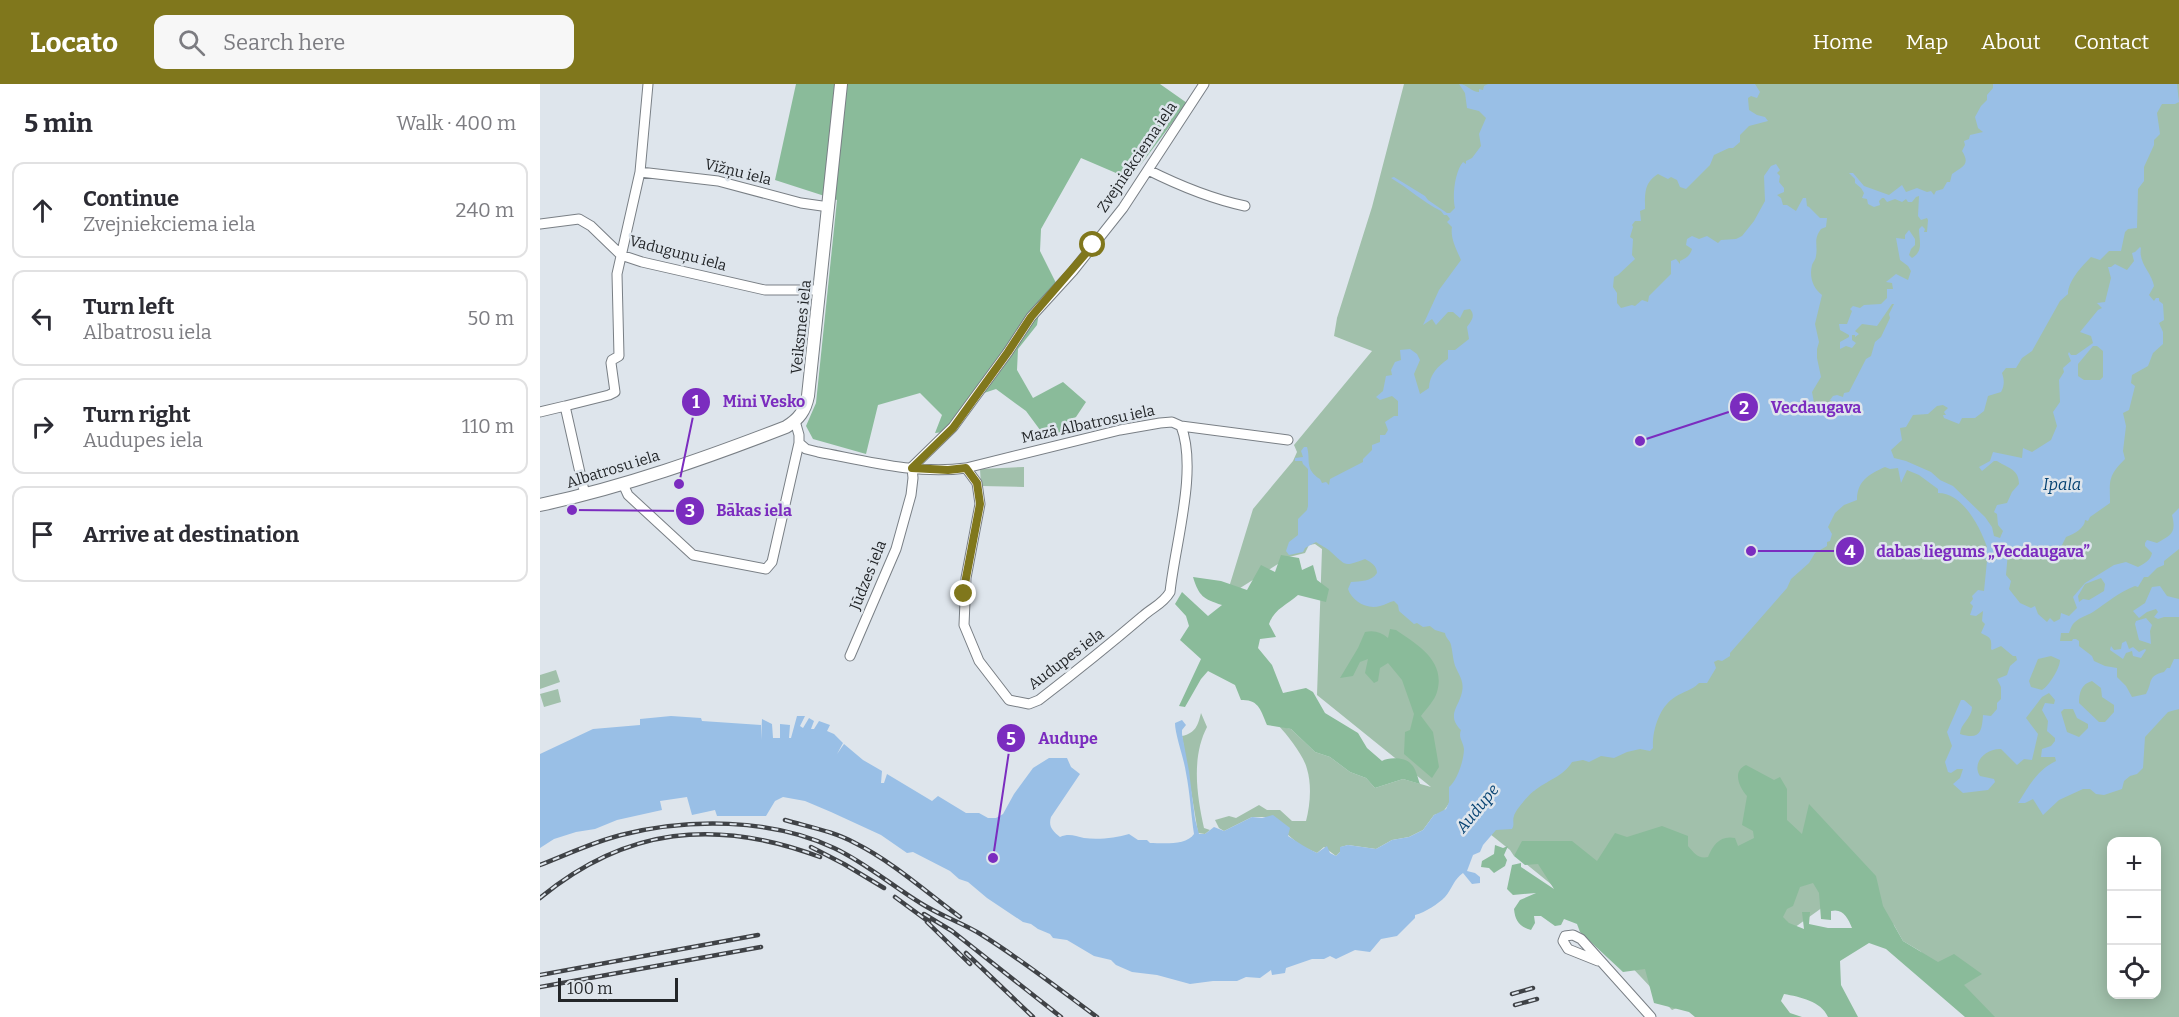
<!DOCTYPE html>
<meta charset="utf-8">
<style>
body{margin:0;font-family:Bitter,serif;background:#f7f7f7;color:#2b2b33}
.controls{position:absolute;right:18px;bottom:18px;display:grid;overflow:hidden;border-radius:12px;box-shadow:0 3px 15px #0003}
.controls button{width:54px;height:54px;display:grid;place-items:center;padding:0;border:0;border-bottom:2px solid #e1e1e2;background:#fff;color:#2b2b33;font:30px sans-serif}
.scale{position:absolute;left:18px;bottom:15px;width:120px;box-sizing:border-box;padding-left:6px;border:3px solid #232629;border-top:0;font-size:16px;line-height:21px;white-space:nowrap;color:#232629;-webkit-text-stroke:4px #dee5ec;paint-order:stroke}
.stop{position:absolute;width:18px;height:18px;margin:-14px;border:4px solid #80771c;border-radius:50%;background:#fff}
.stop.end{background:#80771c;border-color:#fff;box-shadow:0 2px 6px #0008}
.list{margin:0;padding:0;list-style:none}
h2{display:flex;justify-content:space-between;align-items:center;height:78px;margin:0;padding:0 24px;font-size:26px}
h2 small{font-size:20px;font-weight:400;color:#7c7c81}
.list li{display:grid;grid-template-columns:39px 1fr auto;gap:18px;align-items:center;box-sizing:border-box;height:96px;margin:0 12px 12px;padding:0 12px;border:2px solid #e1e1e2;border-radius:12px}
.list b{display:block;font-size:22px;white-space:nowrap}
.list p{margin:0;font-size:20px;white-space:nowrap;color:#7c7c81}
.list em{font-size:20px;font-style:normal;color:#7c7c81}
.icon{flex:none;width:33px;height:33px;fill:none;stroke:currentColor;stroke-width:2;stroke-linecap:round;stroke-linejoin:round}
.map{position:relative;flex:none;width:1639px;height:933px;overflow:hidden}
header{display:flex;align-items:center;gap:36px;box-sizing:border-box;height:84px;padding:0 30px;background:#80771c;color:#fff}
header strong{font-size:28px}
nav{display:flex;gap:33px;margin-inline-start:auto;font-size:21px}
.search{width:420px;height:54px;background:#f7f7f7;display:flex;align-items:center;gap:15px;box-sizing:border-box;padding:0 21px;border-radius:12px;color:#7c7c81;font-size:22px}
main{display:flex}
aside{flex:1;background:#fff}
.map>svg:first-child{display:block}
.green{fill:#a1c0ab;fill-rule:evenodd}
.forest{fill:#8abb9a;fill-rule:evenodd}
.water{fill:#99bfe6;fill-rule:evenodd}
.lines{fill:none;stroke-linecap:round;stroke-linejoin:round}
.street-casing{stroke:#797f85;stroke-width:11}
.secondary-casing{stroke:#797f85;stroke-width:14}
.street{stroke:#fff;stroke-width:9}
.secondary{stroke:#fff;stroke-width:12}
.rail-casing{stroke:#3f4246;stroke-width:4.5}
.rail{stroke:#dee5ec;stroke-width:2;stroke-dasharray:7;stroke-linecap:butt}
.route{stroke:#80771c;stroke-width:8}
.labels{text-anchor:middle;stroke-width:5;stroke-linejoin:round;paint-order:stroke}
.street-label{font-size:15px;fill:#232629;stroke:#dee5ec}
.water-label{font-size:16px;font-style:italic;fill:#054272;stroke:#dee5ec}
.leader{fill:none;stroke:#7b2cbf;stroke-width:2}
.callout-dot{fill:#7b2cbf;stroke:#dee5ec;stroke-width:2}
.mark-label{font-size:18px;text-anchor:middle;font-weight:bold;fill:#fff}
.callout-label{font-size:16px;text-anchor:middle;font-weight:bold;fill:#7b2cbf;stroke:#dee5ec;stroke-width:5;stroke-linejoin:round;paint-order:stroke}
</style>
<header>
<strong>Locato</strong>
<div class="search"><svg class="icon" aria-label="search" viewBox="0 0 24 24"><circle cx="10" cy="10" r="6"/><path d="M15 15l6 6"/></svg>Search here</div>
<nav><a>Home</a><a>Map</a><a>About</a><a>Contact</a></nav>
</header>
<main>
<aside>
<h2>5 min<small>Walk · 400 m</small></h2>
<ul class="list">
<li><svg class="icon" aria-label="ahead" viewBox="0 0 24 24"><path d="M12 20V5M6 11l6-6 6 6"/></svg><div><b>Continue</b><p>Zvejniekciema iela</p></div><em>240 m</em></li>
<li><svg class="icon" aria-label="left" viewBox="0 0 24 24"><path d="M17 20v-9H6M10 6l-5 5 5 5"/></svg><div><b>Turn left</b><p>Albatrosu iela</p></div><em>50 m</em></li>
<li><svg class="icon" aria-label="right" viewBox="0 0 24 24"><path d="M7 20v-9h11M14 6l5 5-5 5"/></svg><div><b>Turn right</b><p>Audupes iela</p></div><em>110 m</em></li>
<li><svg class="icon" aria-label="arrive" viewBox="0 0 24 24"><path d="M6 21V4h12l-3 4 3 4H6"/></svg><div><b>Arrive at destination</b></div></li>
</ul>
</aside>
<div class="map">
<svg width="1639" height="933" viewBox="0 0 1639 933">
<rect width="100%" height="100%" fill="#dee5ec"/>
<path class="green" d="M 864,0 L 1639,0 L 1639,933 L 1446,933 L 1380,867 L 1363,857 L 1354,841 L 1301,810 L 1153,917 L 1132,926 L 1022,809 L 975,771 L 974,772 L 970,766 L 910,718 L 903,728 L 894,731 L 883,746 L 869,753 L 852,756 L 836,765 L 808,761 L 801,763 L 800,768 L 796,772 L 784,763 L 777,769 L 761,762 L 727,733 L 712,733 L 684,747 L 679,744 L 675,736 L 689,732 L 696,734 L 719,721 L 727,726 L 740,726 L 752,737 L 766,737 C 770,722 772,701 767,685 C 764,672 748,652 739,642 L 751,645 L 775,668 L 790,673 L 810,688 L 826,694 L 835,704 L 863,695 L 891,703 L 777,611 L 782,465 L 775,460 L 769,461 L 765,469 L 749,473 L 686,513 L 713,425 L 753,377 L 757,368 L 754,361 L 832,267 L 794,252 L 797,234 L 832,123 ZM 1572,758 L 1616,758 L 1616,910 L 1572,910 Z
M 484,383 L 484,403 L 441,402 L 440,385 Z
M 16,586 L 20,598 L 0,605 L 0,591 Z
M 18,605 L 21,618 L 4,623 L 0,610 Z
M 661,629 L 667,643 C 651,674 657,712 664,744 L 670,746 L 665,750 L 658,749 L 642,652 C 656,649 658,641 661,629 Z"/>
<path class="forest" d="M 256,0 L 620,0 L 647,19 L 590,95 L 541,74 L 501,145 L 500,167 L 516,199 L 501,216 L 497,241 L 478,265 L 477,286 L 493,314 L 523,298 L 546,318 L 526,348 L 506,354 L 486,327 L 456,305 L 432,313 L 404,348 L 395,349 L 402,331 L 380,309 L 338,321 L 326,370 L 273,355 L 266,342 L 276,319 L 297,116 L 235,96 Z
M 741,471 L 759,474 L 762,486 L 773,481 L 777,496 L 789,505 L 786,518 L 758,511 C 747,521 734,525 729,540 L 736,553 L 720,555 L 718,564 L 732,581 L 743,609 L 766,604 L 773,608 L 785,629 L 818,649 L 827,664 L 842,677 C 849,673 866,673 872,681 C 876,685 878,695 880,700 L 863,695 L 835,704 L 826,694 L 810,688 L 790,673 L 775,668 L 751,645 L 727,641 C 721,627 719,615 701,616 L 695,601 L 668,587 L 661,595 L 645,623 L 639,622 L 661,575 L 640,556 L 649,542 L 646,532 L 635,520 L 642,508 L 668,532 L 682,521 C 663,515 659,512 653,493 L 681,497 L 707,506 L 721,481 L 735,488 Z
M 850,545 L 856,546 C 878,561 906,577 897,608 C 895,616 886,625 881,632 L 893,648 L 899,683 L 892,694 L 864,670 L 865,648 L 870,646 L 874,630 L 862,596 L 848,579 L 840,584 L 838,597 L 834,599 L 825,589 L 828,575 L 820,578 L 813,592 L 800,594 L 818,564 L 825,548 C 834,546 841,548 848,554 Z
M 1206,681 L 1234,696 L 1240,693 L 1247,705 L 1247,736 L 1262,750 L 1269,720 L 1336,792 L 1343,822 L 1363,857 L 1398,878 L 1414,870 L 1442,890 L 1424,901 L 1455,933 L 1425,933 L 1346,865 L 1329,859 L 1300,877 L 1301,901 L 1318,933 L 1288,933 C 1281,917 1260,913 1244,910 L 1241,917 L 1250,929 L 1262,933 L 1155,933 L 1149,928 L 1114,919 L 1105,885 L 1083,888 L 1040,848 L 1037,840 L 1024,835 L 1021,841 L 1015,842 L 1001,832 L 994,832 L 995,839 L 991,846 C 979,843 975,836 974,825 L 980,816 L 996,809 L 973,811 L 967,805 L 972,781 L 981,779 L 981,783 L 1014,805 L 998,780 L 985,781 L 974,772 L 982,757 L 1032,757 L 1057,777 L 1075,749 L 1087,753 L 1122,742 L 1148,752 L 1148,762 C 1154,769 1158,775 1168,773 C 1173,761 1180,751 1195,754 L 1198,762 L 1214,754 L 1213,747 L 1202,741 L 1207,712 C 1199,703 1192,687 1206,681 ZM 1273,799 L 1279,809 L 1281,835 L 1291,836 L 1291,827 C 1303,824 1308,834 1312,844 L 1288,844 L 1269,840 L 1270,828 L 1262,828 L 1264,845 L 1249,839 L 1243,833 L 1247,825 L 1253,822 L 1260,803 Z
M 955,761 L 963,764 L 968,762 L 964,771 L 967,776 L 965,782 L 954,789 L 949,784 L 941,783 L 942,777 L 954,770 Z"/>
<path class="water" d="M 919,0 C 927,0 931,8 939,8 L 939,5 L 943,6 L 944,2 L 948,0 L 1215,0 L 1220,8 L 1217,14 L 1211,12 L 1208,14 L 1209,26 L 1217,31 L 1225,33 L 1228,37 L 1209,42 L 1200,51 L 1200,58 L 1193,64 L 1189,64 L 1174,71 L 1170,81 L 1146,105 L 1140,103 L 1137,96 L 1131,93 L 1128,95 L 1118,90 C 1104,99 1105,109 1105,125 L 1100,127 L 1101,137 L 1095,137 L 1092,141 L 1093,143 L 1090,153 L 1093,155 L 1092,171 L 1095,175 L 1078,191 L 1074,193 L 1073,203 L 1077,209 L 1077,219 L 1081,224 L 1092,221 L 1095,222 L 1102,216 L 1108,218 L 1109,212 L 1131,190 L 1131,177 L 1136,175 L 1140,180 L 1140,177 C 1146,174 1150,172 1152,165 L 1146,161 L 1147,155 L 1152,152 L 1159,155 L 1167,152 L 1178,159 L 1181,156 L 1196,155 L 1202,152 L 1214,137 L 1225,117 L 1224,92 L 1231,82 L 1236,80 L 1240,86 L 1237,89 L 1240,92 L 1239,98 L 1244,104 L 1244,108 L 1237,111 L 1241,114 L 1243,121 L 1247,121 L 1256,127 L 1263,114 L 1266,114 L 1267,122 L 1269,123 L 1280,134 L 1287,134 L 1286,143 L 1281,145 C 1273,156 1278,160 1276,172 C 1276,175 1273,178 1272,181 C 1269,193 1273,204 1282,211 L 1275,240 L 1279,258 L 1277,265 L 1277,274 L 1281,293 L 1272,308 L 1275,324 L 1291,328 L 1294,319 L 1290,316 L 1293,312 L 1297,311 L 1303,313 L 1304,309 L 1309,308 L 1326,275 L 1331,272 L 1335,258 L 1341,253 L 1350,234 L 1349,230 L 1354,220 L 1352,220 L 1337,242 L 1322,240 L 1315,247 L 1319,250 L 1315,253 L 1315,251 L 1312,251 L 1312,256 L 1316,259 L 1312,264 L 1306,262 L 1300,265 L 1300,258 L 1309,253 L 1309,251 L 1300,246 L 1299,240 L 1307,240 L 1312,227 L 1310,225 L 1313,222 L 1320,224 L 1324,221 L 1341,220 L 1347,214 L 1347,205 L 1353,205 L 1352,199 L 1346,198 L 1356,190 L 1368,196 L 1371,187 L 1368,182 L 1360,176 L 1356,154 L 1365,155 L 1365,151 L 1369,146 L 1375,155 L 1375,161 L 1371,165 L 1369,171 L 1372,174 C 1384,167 1379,157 1379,145 L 1382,142 L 1385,145 L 1384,148 L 1387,148 L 1388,136 L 1387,134 L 1381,136 L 1378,132 L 1379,112 L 1376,113 L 1372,118 L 1368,118 L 1366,115 L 1362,118 L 1355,115 L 1347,118 L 1344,114 L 1342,114 L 1339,117 L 1340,121 L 1334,123 L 1328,120 L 1327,115 L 1322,114 L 1324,109 L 1321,104 L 1315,99 L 1315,95 L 1309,89 L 1313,89 L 1324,102 L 1349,111 L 1362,101 L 1366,108 L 1377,104 L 1387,108 L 1391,107 L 1394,111 L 1396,107 L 1403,105 L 1407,98 L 1410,98 L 1412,90 C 1422,83 1431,81 1422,67 L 1425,61 L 1424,57 L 1429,55 L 1430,51 L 1443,48 L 1438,44 L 1435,33 L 1441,22 L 1447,16 L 1447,11 L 1453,4 L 1453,0 L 1637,0 L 1639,18 L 1635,20 L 1622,20 L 1617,29 L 1620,50 L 1614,56 L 1614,61 L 1604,83 L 1604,97 L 1598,105 L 1597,144 L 1588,145 L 1585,148 L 1581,167 L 1569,167 L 1560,176 L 1551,173 C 1542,182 1528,197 1528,210 L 1520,217 L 1492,267 L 1482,274 L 1476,284 L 1466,284 L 1462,289 C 1464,295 1465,301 1461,308 L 1448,312 L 1444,327 L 1435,334 L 1422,334 L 1419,340 L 1404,334 L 1403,331 L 1406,331 L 1404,328 L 1408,324 L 1403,321 L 1397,322 L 1388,330 L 1373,331 L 1366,343 L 1360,344 L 1362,356 L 1351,366 L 1354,374 L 1366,377 L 1391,388 L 1400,396 L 1413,402 L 1445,433 L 1452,443 L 1454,452 L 1460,454 L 1463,447 L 1458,441 L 1457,430 L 1454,428 L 1457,421 L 1467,419 L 1472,408 L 1479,400 C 1479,385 1468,384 1457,377 L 1454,377 L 1442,387 L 1439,383 L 1450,377 L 1453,368 L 1482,374 L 1483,364 L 1492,368 L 1511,356 L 1517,342 L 1513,328 L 1520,318 L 1519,296 L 1524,288 L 1523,284 L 1531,277 L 1528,270 L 1529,268 L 1531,271 L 1536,271 L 1553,259 L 1551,252 L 1540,248 L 1558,226 L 1562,224 L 1557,219 L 1565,218 L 1571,194 L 1568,183 L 1571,183 L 1575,180 L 1587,186 L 1594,177 L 1592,169 L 1595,168 L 1600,163 L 1601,164 C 1598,179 1612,189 1614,202 L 1609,211 L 1614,217 L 1616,214 L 1619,214 L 1619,217 L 1623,220 L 1624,236 L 1619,239 L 1623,248 L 1623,260 L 1613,269 L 1608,282 L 1592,291 L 1591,299 L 1595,302 L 1589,326 L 1583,329 L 1586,342 L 1583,367 L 1585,375 C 1567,393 1570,397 1570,419 L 1550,433 L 1548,437 L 1545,436 C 1545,444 1534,450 1526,453 L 1521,463 L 1507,468 L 1489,466 L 1489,471 L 1485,472 L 1481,467 L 1468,468 L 1466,491 L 1471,497 L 1469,505 L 1480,519 L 1491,524 L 1495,522 L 1498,530 L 1507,538 L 1510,534 L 1514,538 L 1520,535 L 1521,529 L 1529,532 L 1537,524 L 1533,513 L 1545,499 L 1574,481 L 1586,478 L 1598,483 C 1604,480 1611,476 1612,469 L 1605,462 L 1605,459 L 1607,456 L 1617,459 C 1630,451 1637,450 1632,431 L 1639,424 L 1639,465 L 1624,477 L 1624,481 L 1617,484 L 1608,493 L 1604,493 L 1598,503 L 1595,502 C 1579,508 1568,518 1553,528 C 1546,532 1538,534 1533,540 C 1531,543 1530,546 1529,549 L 1521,549 L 1520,557 L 1532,557 L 1533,555 L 1536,555 L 1539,557 L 1539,562 L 1552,572 L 1554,577 L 1565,582 L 1577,584 L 1577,593 L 1586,602 L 1592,613 L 1606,610 C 1613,598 1607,592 1624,588 L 1627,584 L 1630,584 L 1634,575 L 1639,575 L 1639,625 L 1628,628 L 1605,653 L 1603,684 L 1597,690 L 1590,692 L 1584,697 L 1582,705 L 1564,711 L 1556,710 L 1550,705 L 1543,705 L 1519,716 L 1503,731 L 1493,715 L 1485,719 L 1478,719 C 1489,702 1497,686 1516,677 L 1515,673 L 1501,673 L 1502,665 L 1511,662 L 1515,657 L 1515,654 L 1507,647 L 1508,637 L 1502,626 L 1505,619 L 1514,620 L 1515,616 L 1509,609 L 1502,613 L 1486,634 L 1498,650 L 1492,676 L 1484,675 L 1477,681 L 1461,665 C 1447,664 1431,678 1440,692 L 1454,695 L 1455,698 L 1448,706 L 1423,709 L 1413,700 L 1420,694 L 1423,685 L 1417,685 L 1411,689 L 1408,688 L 1405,678 L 1412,662 L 1407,648 L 1421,616 L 1424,616 L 1432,623 C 1432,634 1420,640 1420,650 C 1439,656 1442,649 1443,631 L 1451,632 L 1457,625 L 1457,619 L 1461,615 L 1461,603 L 1457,595 L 1467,591 L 1470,582 L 1477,576 L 1476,572 L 1473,572 L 1461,562 L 1452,566 L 1451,565 C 1452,553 1450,554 1441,549 L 1445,540 L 1442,537 L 1443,527 L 1436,532 L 1430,531 L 1433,522 L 1430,519 L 1433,515 L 1432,512 L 1438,506 L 1444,507 L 1447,477 L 1442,472 L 1447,463 C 1440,443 1423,409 1398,409 L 1398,405 L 1379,391 L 1367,386 L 1361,399 L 1358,384 L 1350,385 L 1345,383 C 1329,390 1317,397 1317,416 L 1304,421 L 1295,429 L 1288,443 L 1292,450 L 1290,457 L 1287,458 L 1287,462 L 1275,469 L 1269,479 L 1251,495 L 1247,504 L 1190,569 L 1190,572 L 1182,577 L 1178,576 L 1174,578 L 1176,584 L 1167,599 L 1159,599 C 1151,607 1144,607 1135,613 C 1119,623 1112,647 1113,664 L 1110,667 L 1100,665 L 1087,668 L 1074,674 L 1061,672 L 1049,678 L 1043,676 L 1032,678 C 1024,692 1006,697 994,707 C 989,710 975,727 974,732 C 972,737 975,740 972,745 L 956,746 L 943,761 L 940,768 L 933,771 L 927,787 L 935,789 L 940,793 L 940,799 L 932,800 L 923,789 C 914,795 912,805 905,813 C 898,820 886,828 875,831 L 875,834 L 857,852 L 841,855 L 830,868 L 815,866 L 796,875 L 790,872 L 784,875 L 772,875 L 746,884 L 745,889 L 732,891 L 731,886 L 720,894 L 706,893 L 697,897 L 673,897 L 650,900 L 617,891 L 592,888 L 576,881 L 571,876 L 554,872 L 527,856 L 513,854 L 510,850 L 498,845 L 491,840 L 483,838 L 447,814 L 428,798 L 419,795 L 410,787 L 373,768 L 367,769 L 341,751 L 291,728 L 265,717 L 243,713 L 235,717 L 226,732 L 177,732 L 175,726 L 152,731 L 147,713 L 120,717 L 122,726 L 77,736 L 55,745 L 36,748 L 14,755 L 0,764 L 0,670 L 53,645 L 100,641 L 100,635 L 131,632 L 161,634 L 162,637 L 221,641 L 221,656 L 222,635 L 232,640 L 233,654 L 240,654 L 240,640 L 250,641 L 249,654 L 251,654 L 257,632 L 265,632 L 260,642 L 263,644 L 269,634 L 274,637 L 271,645 L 274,645 L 279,637 L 290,641 L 287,647 L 294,650 L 303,659 L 297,670 L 304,660 L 323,676 L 342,687 L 341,699 L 344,699 L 347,690 L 392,717 L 398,712 L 426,729 L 439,729 L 448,734 L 456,734 L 463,730 L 474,710 L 493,684 L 509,674 L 527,674 L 531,683 L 540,690 L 511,733 C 508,743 513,747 520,753 C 529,749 535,752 544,754 C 558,756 576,754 589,750 L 598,756 L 607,756 L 610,759 C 622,759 646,762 654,750 C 651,730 650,709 646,689 C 644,674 635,651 635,639 L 642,636 L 646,641 L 642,646 L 642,650 L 649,687 L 655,735 L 659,750 L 665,750 L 674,743 L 684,747 L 712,733 L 722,734 L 733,731 L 750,744 L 748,752 C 758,758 766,764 777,769 L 787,762 L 790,769 L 796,772 L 800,768 L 800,763 L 808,761 L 836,765 L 852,756 L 869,753 L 883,746 L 894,731 L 906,725 L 909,718 L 909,703 C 917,697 924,676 924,665 C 923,657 918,654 921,646 C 906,631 919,623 922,608 C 925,595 916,588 914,578 C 913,574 912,565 911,561 C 910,556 906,555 905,549 L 895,546 L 890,542 L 883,543 L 877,539 L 874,540 L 859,527 L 858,521 L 854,517 C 849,518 845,521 840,522 C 827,526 812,517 808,505 L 811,498 C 821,497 831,498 837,489 C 837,482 831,478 825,475 C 803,483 807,482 791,468 C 786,463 781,462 776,458 L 765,464 L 763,468 L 749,471 L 746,467 L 749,458 L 758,451 L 758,435 L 767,426 L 768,422 L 768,385 L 763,380 L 762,377 L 755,377 L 755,374 L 763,373 L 761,367 L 764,363 L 767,363 C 771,376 764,385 780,395 L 782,399 L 786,398 L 789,401 L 790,395 L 823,378 L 823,375 L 832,366 L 832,361 L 840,358 L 840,351 L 845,351 L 848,346 L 845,338 L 854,332 L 858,332 L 858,317 L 852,312 L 840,316 L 836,313 L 843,307 L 846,292 L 852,291 L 851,286 L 855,278 L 861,276 L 860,266 L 870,265 L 877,270 L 880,276 L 874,290 L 880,310 L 889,304 C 889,291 898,282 908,275 L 908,266 L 915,266 L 929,255 L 927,243 C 931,237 936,232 930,225 L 924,226 L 920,234 L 913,228 L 908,228 L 896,241 L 892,235 L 883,241 L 899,206 L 921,176 C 917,167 910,154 912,143 L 907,138 L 910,135 L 907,131 L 904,131 L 901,127 C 883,118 868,104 851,94 L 854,93 L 885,112 L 888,116 L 907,129 L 910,129 L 915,124 C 912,112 915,87 923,78 L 926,80 L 926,77 L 932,74 L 941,62 L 939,50 L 946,34 L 939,27 L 927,24 L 925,9 ZM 1553,262 L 1557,262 L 1563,267 L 1563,293 L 1560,296 L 1544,296 L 1538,292 L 1538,280 ZM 1561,494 L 1565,500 L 1564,507 L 1549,516 L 1543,515 L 1539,518 L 1538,512 L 1545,500 ZM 1511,572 L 1520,576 C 1520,584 1509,602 1502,606 L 1491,603 L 1489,597 L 1498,575 ZM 1552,597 L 1561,604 L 1562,613 L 1574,621 L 1574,628 L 1565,638 L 1559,638 L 1539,619 C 1539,609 1541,600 1552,597 ZM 1524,625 L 1533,625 L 1537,634 L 1548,640 L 1548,644 L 1539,653 L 1527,648 L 1521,628 Z
M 1620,502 L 1627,512 L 1639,515 L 1639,533 L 1624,533 L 1618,535 L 1614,533 L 1618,528 L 1616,525 L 1607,528 L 1599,534 L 1593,527 L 1605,519 L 1612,503 Z
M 1606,534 L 1612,541 L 1610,547 L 1611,560 L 1599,556 L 1595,540 L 1596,537 Z
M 1586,557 L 1589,565 L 1593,563 L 1599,568 L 1605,565 L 1606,566 L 1601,574 L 1593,572 L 1592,567 L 1586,569 L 1583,575 L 1570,566 L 1571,562 L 1574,566 L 1581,565 L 1582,559 Z"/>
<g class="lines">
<defs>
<path id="street" d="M 608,86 C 638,101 672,115 705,122
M 100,88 L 178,97 L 261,119 L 289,123
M 0,140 L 39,135 L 51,142 L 81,171 L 102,178 L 225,206 L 280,206
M 0,328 L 25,322
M 259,359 L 266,365 L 278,368 C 326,377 378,391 426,384 L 580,346 L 620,339 L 632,338 L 641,342 L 748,356
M 426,384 L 437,399 L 440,420 L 426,494 L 424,541 L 439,577 L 469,616 L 489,620 L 499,616 C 534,589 569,561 603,532 C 613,523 623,520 630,508 C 635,460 658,386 641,342
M 83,400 L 88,411 L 153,471 L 226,485 L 232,478 L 259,359 L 259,351 L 255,337
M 45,411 L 25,322 L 69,311 L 75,308 L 71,279 L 72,276 L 79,272 L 77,190 L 100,88 L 108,0
M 310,572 L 356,465 L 371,411 L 373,394 L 372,383 L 413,343 L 468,268 L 491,233 L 533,187 L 583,124 L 664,0
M 1058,877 L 1028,865 L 1023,857 L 1025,852 L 1033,851 L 1041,855 L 1111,933"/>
<path id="secondary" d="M 0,421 C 84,403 166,374 246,343 C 259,335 265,327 268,312 L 301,0"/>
</defs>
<use href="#street" class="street-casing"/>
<use href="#secondary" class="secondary-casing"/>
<use href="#street" class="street"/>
<use href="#secondary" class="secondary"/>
<defs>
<path id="rail" d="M 245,736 C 269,743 293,747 315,759 C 353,778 386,808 420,833
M 271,763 L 304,780 L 344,804
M 0,781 C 26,771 53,758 81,751 C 148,734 231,734 294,764 C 326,779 352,802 382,820 C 401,832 423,839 442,851 C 482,876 519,905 557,933
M 355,813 L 389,838
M 0,814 C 86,743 176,734 280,773
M 384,830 L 412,847 L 521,933
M 387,838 L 430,880
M 426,869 L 493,933
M 0,891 L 218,851
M 0,903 L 221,863
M 972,910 L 993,904
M 975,921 L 997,915"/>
</defs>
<use href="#rail" class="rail-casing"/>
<use href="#rail" class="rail"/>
</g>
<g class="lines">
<path class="route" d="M 424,510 L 426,494 L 440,420 L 437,399 L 426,384 L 408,386 L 372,384 L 413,344 L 468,268 L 491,233 L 553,161"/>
</g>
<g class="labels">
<g class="street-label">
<text transform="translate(597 73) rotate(-56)" y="5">Zvejniekciema iela</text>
<text transform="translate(198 88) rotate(14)" y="5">Vižņu iela</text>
<text transform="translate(138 169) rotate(15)" y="5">Vaduguņu iela</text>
<text transform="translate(261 243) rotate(-84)" y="5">Veiksmes iela</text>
<text transform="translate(548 340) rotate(-12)" y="5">Mazā Albatrosu iela</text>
<text transform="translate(73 385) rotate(-17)" y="5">Albatrosu iela</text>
<text transform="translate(328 491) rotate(-68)" y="5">Jūdzes iela</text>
<text transform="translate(526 575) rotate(-37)" y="5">Audupes iela</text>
</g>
<g class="water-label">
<text x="1522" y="406">Ipala</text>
<text transform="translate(937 724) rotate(-51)" y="6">Audupe</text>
</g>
</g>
<path class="leader" d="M139 400L156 318M1100 357L1204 323M32 426L150 427M1211 467L1310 467M453 774L471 654"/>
<g class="callout-dot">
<circle cx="139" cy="400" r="6"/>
<circle cx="1100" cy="357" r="6"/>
<circle cx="32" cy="426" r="6"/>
<circle cx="1211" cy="467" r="6"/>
<circle cx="453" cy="774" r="6"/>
<circle cx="156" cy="318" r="15"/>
<circle cx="1204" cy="323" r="15"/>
<circle cx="150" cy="427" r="15"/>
<circle cx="1310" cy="467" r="15"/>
<circle cx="471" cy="654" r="15"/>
</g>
<g class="mark-label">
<text x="156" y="324">1</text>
<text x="1204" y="330">2</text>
<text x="150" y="433">3</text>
<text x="1310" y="474">4</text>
<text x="471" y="661">5</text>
</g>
<g class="callout-label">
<text x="224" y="323">Mini Vesko</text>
<text x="1276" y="329">Vecdaugava</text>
<text x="214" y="432">Bākas iela</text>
<text x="1443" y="473">dabas liegums „Vecdaugava”</text>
<text x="528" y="660">Audupe</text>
</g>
</svg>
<div class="controls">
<button>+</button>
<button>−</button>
<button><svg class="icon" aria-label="locate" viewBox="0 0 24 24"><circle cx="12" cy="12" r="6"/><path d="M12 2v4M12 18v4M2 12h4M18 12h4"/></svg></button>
</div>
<div class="scale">100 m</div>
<div class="stop" style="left:553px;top:161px"></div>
<div class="stop end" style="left:424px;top:510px"></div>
</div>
</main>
